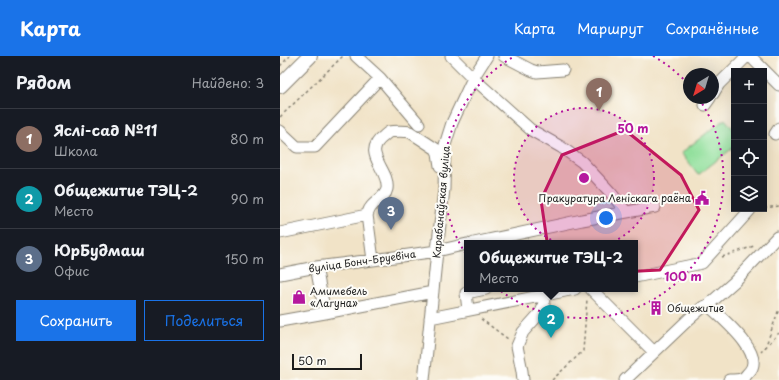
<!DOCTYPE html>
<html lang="ru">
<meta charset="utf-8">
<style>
body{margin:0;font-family:"Playpen Sans",sans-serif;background:#242831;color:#f1f3f6}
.controls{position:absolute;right:12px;top:12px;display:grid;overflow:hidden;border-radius:0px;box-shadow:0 4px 16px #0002}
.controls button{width:36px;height:36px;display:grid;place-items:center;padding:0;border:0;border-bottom:1px solid #363941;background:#171b24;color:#f1f3f6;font:20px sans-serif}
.compass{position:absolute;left:403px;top:12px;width:36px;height:36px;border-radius:50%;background:#171b24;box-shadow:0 4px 16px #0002;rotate:218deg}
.scale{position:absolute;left:12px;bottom:10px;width:70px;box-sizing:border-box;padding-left:4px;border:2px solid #1c1c1c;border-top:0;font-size:11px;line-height:14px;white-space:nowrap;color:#1c1c1c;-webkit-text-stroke:3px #fdfcf7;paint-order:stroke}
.you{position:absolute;left:326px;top:162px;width:14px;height:14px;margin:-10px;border:3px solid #fff;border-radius:50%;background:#1a73e8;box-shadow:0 0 0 6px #1a73e833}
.badge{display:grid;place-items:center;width:26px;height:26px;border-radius:50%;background:#1a73e8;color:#fff;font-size:13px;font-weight:700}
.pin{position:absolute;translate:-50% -33px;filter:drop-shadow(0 1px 2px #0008)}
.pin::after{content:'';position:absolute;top:21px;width:14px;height:12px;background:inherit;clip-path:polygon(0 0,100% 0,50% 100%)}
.popup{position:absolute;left:184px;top:184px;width:174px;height:52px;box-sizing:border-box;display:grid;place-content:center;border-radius:0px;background:#171b24;filter:drop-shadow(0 1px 3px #0005);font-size:13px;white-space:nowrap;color:#9ea1a6}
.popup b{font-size:15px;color:#f1f3f6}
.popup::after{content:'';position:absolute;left:50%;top:100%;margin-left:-8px;border:8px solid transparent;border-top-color:#171b24}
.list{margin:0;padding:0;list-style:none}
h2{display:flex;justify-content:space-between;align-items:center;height:52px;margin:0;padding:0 16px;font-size:17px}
h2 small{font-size:13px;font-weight:400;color:#9ea1a6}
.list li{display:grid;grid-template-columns:26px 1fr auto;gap:12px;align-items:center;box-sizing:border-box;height:60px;padding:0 16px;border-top:1px solid #363941}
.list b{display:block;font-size:15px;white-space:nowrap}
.list p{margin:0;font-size:13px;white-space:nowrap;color:#9ea1a6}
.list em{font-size:13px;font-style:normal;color:#9ea1a6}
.actions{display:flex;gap:8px;padding:12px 16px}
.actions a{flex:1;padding:9px 0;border:1px solid #1a73e8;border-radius:0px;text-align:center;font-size:14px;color:#1a73e8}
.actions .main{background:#1a73e8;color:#fff}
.icon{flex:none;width:22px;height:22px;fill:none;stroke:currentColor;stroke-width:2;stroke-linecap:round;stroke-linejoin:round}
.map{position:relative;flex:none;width:499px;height:324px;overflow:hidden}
header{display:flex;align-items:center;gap:24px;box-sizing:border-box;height:56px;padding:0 20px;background:#1a73e8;color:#fff}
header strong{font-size:19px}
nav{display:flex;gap:22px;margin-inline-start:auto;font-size:14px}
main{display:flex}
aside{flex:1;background:#171b24}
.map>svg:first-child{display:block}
.green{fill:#93e09d;stroke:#587e5c}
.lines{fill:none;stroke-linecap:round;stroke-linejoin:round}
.minor-casing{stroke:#868072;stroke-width:13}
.major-casing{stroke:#868072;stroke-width:16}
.path{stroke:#868072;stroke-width:1.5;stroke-dasharray:3 3;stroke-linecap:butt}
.minor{stroke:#fff;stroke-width:11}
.major{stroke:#fff;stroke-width:14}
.marked{fill:#c2185b;fill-opacity:0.2;stroke:#c2185b;stroke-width:3;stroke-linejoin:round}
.ring{fill:none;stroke:#b5179e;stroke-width:2;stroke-dasharray:2 4}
.labels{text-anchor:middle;stroke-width:4;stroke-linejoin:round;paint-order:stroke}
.poi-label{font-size:10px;fill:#1c1c1c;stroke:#fdfcf7;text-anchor:start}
.street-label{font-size:10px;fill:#1c1c1c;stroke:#fdfcf7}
.centre{fill:#b5179e;stroke:#fdfcf7;stroke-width:2}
.ring-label{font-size:12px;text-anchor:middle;font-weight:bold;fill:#b5179e;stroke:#fdfcf7;stroke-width:4;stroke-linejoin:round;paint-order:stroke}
</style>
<header>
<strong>Карта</strong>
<nav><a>Карта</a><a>Маршрут</a><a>Сохранённые</a></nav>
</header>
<main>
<aside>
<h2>Рядом<small>Найдено: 3</small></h2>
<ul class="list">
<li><span class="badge" style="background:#8d6e63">1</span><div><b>Яслі-сад №11</b><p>Школа</p></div><em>80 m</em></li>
<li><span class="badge" style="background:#0f9aa8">2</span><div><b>Общежитие ТЭЦ-2</b><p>Место</p></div><em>90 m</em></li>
<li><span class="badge" style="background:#5c6f8a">3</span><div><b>ЮрБудмаш</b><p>Офис</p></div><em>150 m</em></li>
</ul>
<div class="actions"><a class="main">Сохранить</a><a>Поделиться</a></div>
</aside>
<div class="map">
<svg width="499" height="324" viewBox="0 0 499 324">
<rect width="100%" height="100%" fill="#fdfcf7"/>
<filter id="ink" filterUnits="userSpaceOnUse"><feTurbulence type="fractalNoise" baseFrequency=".025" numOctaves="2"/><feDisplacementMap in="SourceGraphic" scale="8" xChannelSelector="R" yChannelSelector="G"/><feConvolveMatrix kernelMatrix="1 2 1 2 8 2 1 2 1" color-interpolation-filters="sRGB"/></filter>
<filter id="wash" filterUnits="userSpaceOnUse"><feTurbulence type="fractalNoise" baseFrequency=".012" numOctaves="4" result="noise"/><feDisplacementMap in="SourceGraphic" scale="16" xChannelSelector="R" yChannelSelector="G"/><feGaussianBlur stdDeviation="0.9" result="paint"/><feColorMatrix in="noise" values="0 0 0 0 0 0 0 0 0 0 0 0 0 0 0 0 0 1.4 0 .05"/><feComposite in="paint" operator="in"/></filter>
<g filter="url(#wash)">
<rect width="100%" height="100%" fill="#f1e3c7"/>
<path class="green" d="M 445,63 L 454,74 L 454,91 L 418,119 L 401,97 Z"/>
</g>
<g filter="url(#ink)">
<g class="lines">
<defs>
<path id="minor" d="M 171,0 L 193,22 L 251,74 L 281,91 L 302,106 L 331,137 L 346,156
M 224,0 L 251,14 L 257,16 L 283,14
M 100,22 L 139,68
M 433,38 L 439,28 L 466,1 L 472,2 L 499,29
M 425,49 L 430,42
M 0,75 L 17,91 L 35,91 L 100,22 L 76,0
M 495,78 L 499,72
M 87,159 C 88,157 89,153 91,151 C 96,144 105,142 107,133 C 110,113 80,97 104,80 C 105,79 107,77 109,76 C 113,75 126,75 130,76 L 156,93 L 158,97 L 160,110
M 0,177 L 87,159 L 93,204
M 194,187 L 302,164 L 375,151
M 36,211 L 45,257 L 153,236
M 0,218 L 36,211 L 93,204 L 157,195 L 187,188
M 355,221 L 422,207 L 470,154 L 470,153
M 311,233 L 374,296
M 428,249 C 440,261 487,298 469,316 C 467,318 464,322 462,323 C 459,324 453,324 449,324
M 188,254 L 186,237 L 206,233
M 150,262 L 295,233
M 0,265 L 45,257
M 144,324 L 157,195 L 164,133 L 165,89 L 172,67 L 193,22 L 207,0
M 243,324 L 242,315 L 237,290 L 243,276 L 261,256 L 264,249 L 263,239
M 345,324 L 409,263 L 423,251 L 428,249 L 454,226 L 497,181"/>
<path id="major" d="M 0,30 L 30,0"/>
</defs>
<use href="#minor" class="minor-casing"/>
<use href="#major" class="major-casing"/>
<path class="path" d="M 0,10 L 10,0
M 0,61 L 63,0
M 484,152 L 499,150
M 442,201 L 474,190
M 201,263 L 228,283
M 485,292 L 499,253
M 481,296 L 499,277
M 272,324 L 303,295 L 307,243"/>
<use href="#minor" class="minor"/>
<use href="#major" class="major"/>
</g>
</g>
<path class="marked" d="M 345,74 L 401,119 L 419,154 L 380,214 L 321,217 L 268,192 L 261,144 L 282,99 Z"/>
<circle cx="304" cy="122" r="70" fill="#b5179e" fill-opacity=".12"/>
<g class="ring">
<circle cx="304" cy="122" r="70"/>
<path d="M373 0A140 140 0 0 1 409 29M419 43A140 140 0 1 1 235 0"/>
</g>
<defs>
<symbol id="civic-bare" viewBox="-9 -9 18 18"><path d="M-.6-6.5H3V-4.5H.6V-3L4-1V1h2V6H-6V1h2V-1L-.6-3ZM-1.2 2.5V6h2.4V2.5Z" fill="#b5179e" stroke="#fdfcf7" stroke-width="2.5" paint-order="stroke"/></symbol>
<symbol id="shop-bare" viewBox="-9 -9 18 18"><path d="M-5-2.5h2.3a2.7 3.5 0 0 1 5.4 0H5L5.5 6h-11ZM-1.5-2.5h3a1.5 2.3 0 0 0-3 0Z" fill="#b5179e" stroke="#fdfcf7" stroke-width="2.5" paint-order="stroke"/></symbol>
<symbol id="building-bare" viewBox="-9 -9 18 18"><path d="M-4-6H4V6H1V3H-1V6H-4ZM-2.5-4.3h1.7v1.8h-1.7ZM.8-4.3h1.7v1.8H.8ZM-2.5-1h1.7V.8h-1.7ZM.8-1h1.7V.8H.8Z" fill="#b5179e" stroke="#fdfcf7" stroke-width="2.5" paint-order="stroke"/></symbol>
</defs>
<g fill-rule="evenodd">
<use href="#civic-bare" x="412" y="132" width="20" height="20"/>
<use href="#shop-bare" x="9" y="231" width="20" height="20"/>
<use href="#building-bare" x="366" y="242" width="20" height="20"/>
</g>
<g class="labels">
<g class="poi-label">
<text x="411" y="146" text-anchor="end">Пракуратура Леніскага раёна</text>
<text x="30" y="239">Амимебель<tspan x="30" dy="12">«Лагуна»</tspan></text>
<text x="387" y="256">Общежитие</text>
</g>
<g class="street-label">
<text transform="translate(161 146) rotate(-85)" y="4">Карабанаўская вуліца</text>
<text transform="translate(82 205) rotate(-8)" y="4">вуліца Бонч-Бруевіча</text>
</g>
</g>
<circle cx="304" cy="122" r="6" class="centre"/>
<g class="ring-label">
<text x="353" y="77">50 m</text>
<text x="403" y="225">100 m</text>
</g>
</svg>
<div class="controls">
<button>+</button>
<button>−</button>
<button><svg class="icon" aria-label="locate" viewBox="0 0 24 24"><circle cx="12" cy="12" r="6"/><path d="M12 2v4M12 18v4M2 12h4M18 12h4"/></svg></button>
<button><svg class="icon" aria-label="layers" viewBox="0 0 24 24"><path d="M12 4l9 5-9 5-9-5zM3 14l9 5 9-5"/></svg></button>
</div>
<svg class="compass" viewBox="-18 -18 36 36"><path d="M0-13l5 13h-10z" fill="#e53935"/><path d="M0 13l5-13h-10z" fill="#9ea1a6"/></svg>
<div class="scale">50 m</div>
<div class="you"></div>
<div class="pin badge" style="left:319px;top:55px;background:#8d6e63">1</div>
<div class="pin badge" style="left:271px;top:282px;background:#0f9aa8">2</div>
<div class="popup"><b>Общежитие ТЭЦ-2</b>Место</div>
<div class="pin badge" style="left:111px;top:174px;background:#5c6f8a">3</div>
</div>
</main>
